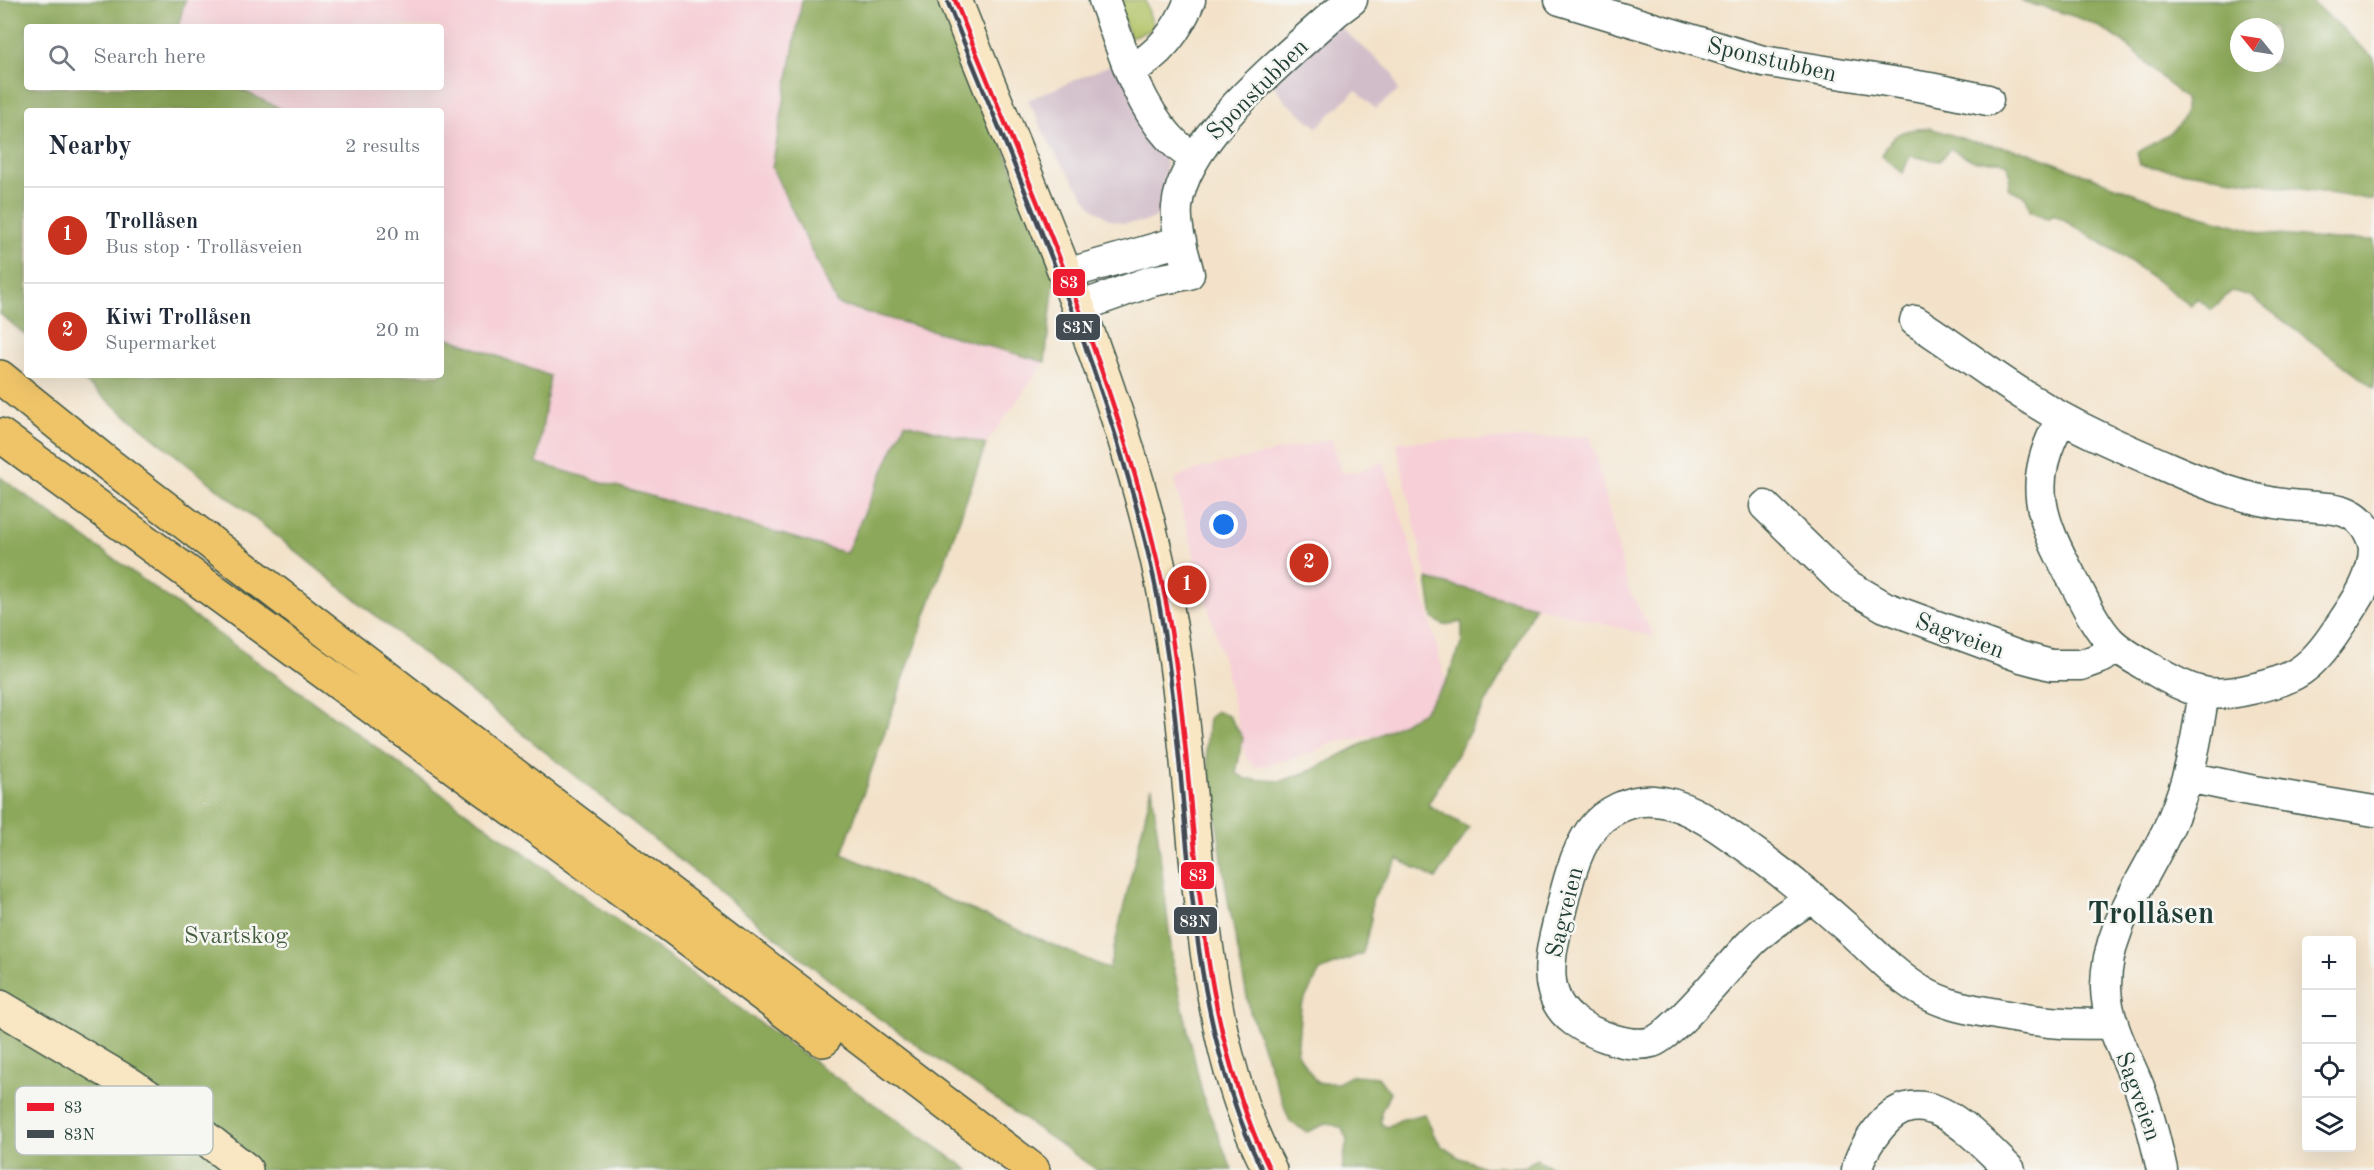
<!DOCTYPE html>
<meta charset="utf-8">
<style>
body{margin:0;font-family:"Old Standard TT",serif;background:#f6f6f7;color:#1f2937}
.controls{position:absolute;right:18px;bottom:18px;display:grid;overflow:hidden;border-radius:6px;box-shadow:0 6px 24px #0002}
.controls button{width:54px;height:54px;display:grid;place-items:center;padding:0;border:0;border-bottom:2px solid #e0e1e3;background:#fff;color:#1f2937;font:30px sans-serif}
.compass{position:absolute;left:2230px;top:18px;width:54px;height:54px;border-radius:50%;background:#fff;box-shadow:0 6px 24px #0002;rotate:300deg}
.you{position:absolute;left:1224px;top:525px;width:21px;height:21px;margin:-15px;border:4px solid #fff;border-radius:50%;background:#1a73e8;box-shadow:0 0 0 9px #1a73e833}
.badge{display:grid;place-items:center;width:39px;height:39px;border-radius:50%;background:#c8321e;color:#fff;font-size:20px;font-weight:700}
.pin{position:absolute;translate:-50% -50%;border:3px solid #fff;box-shadow:0 2px 6px #0006}
.list{margin:0;padding:0;list-style:none}
h2{display:flex;justify-content:space-between;align-items:center;height:78px;margin:0;padding:0 24px;font-size:26px}
h2 small{font-size:20px;font-weight:400;color:#747a83}
.list li{display:grid;grid-template-columns:39px 1fr auto;gap:18px;align-items:center;box-sizing:border-box;height:96px;padding:0 24px;border-top:2px solid #e0e1e3}
.list b{display:block;font-size:22px;white-space:nowrap}
.list p{margin:0;font-size:20px;white-space:nowrap;color:#747a83}
.list em{font-size:20px;font-style:normal;color:#747a83}
.icon{flex:none;width:33px;height:33px;fill:none;stroke:currentColor;stroke-width:2;stroke-linecap:round;stroke-linejoin:round}
.map{position:relative;flex:none;width:2374px;height:1170px;overflow:hidden}
.search{position:absolute;background:#fff;box-shadow:0 6px 24px #0002;left:24px;top:24px;width:420px;height:66px;display:flex;align-items:center;gap:15px;box-sizing:border-box;padding:0 21px;border-radius:6px;color:#747a83;font-size:22px}
.panel{position:absolute;background:#fff;box-shadow:0 6px 24px #0002;left:24px;top:108px;width:420px;height:270px;border-radius:6px}
.map>svg:first-child{display:block}
.built{fill:#f6cfd7}
.industrial{fill:#d1bdc9}
.green{fill:#b1c265;stroke:#68804c;stroke-width:1.5}
.forest{fill:#8ca85a;stroke:#567247;stroke-width:1.5;fill-rule:evenodd}
.lines{fill:none;stroke-linecap:round;stroke-linejoin:round}
.street-casing{stroke:#3f564a;stroke-width:33}
.secondary-casing{stroke:#3f564a;stroke-width:36}
.highway-casing{stroke:#3f564a;stroke-width:36}
.street{stroke:#fff;stroke-width:30}
.secondary{stroke:#f9e7c3;stroke-width:33}
.highway{stroke:#efc469;stroke-width:33}
.bus-1-casing{stroke:#f6f6f2;stroke-width:9}
.bus-2-casing{stroke:#f6f6f2;stroke-width:9}
.bus-1{stroke:#ed1b2f;stroke-width:4.5}
.bus-2{stroke:#424a52;stroke-width:4.5}
.labels{text-anchor:middle;stroke-width:5;stroke-linejoin:round;paint-order:stroke}
.street-label{font-size:24px;fill:#1f3d34;stroke:#f6f6f2}
.park-label{font-size:24px;fill:#445e40;stroke:#f6f6f2}
.district-label{font-size:30px;font-weight:bold;fill:#1f3d34;stroke:#f6f6f2}
.key{fill:#f6f6f2;stroke:#b6beb9;stroke-width:1.5}
.key-label{font-size:16px;fill:#1f3d34}
.line-badge{stroke:#f6f6f2;stroke-width:2}
.badge-label{font-size:16px;text-anchor:middle;font-weight:bold;fill:#fff}
</style>
<div class="map">
<svg width="2374" height="1170" viewBox="0 0 2374 1170">
<rect width="100%" height="100%" fill="#f6f6f2"/>
<filter id="ink" filterUnits="userSpaceOnUse"><feTurbulence type="fractalNoise" baseFrequency=".0167" numOctaves="2"/><feDisplacementMap in="SourceGraphic" scale="12" xChannelSelector="R" yChannelSelector="G"/><feConvolveMatrix kernelMatrix="1 2 1 2 8 2 1 2 1" color-interpolation-filters="sRGB"/></filter>
<filter id="wash" filterUnits="userSpaceOnUse"><feTurbulence type="fractalNoise" baseFrequency=".008" numOctaves="4" result="noise"/><feDisplacementMap in="SourceGraphic" scale="24" xChannelSelector="R" yChannelSelector="G"/><feGaussianBlur stdDeviation="1.35" result="paint"/><feColorMatrix in="noise" values="0 0 0 0 0 0 0 0 0 0 0 0 0 0 0 0 0 1.4 0 .05"/><feComposite in="paint" operator="in"/></filter>
<g filter="url(#wash)">
<rect width="100%" height="100%" fill="#f3e2c9"/>
<path class="built" d="M 185,0 L 802,0 L 772,168 L 837,304 L 1045,362 L 986,444 L 905,423 L 846,553 L 537,462 L 550,377 L 441,335 L 441,111 L 285,111 L 236,87 L 441,87 L 441,27 L 178,27 Z
M 1591,436 L 1628,588 L 1655,637 L 1427,579 L 1396,442 Z
M 1332,439 L 1341,473 L 1356,472 L 1383,461 L 1409,540 L 1446,682 L 1422,713 L 1378,735 L 1333,743 L 1314,752 L 1262,767 L 1253,766 L 1246,757 L 1225,668 L 1176,488 L 1176,478 L 1198,469 Z"/>
<path class="industrial" d="M 1334,22 L 1393,73 L 1398,91 L 1375,109 L 1357,91 L 1353,93 L 1317,127 L 1285,101 L 1273,84 Z
M 1117,62 L 1164,152 L 1166,169 L 1157,216 L 1145,222 L 1124,223 L 1110,220 L 1092,207 L 1053,151 L 1028,100 Z"/>
<path class="green" d="M 1117,0 L 1145,0 L 1154,29 L 1130,37 Z"/>
<path class="forest" d="M 0,0 L 185,0 L 178,27 L 27,27 L 27,87 L 236,87 L 285,111 L 27,111 L 27,336 L 0,314 Z
M 802,0 L 944,0 L 1055,274 L 1045,362 L 837,304 L 772,168 Z
M 2018,0 L 2310,0 L 2374,58 L 2374,200 L 2140,165 L 2137,153 C 2150,144 2177,133 2183,118 C 2186,113 2185,105 2185,99 C 2159,76 2135,48 2105,30 C 2079,15 2046,9 2018,0 ZM 2239,27 L 2275,27 L 2275,63 L 2239,63 Z
M 1930,128 L 1970,141 L 2024,151 L 2173,208 L 2267,234 L 2336,240 L 2374,240 L 2374,388 L 2250,296 L 2232,291 L 2211,310 L 2197,298 L 2191,306 L 2120,254 L 2053,214 L 2049,219 L 2030,211 L 2026,197 L 2008,188 L 2010,175 L 2008,165 L 2001,161 L 1974,161 L 1951,149 L 1939,161 L 1910,156 L 1903,173 L 1882,156 C 1893,130 1903,130 1930,128 Z
M 441,335 L 550,376 L 537,463 L 846,553 L 905,423 L 986,444 L 842,854 L 1109,969 L 1152,787 L 1173,964 L 1203,1097 L 1232,1170 L 1097,1170 L 864,1008 L 76,375 L 441,375 Z
M 0,477 L 841,1081 L 969,1170 L 0,1170 Z
M 1427,579 L 1535,606 L 1504,671 L 1428,805 L 1469,828 L 1436,879 L 1398,859 L 1372,900 L 1371,920 L 1363,953 L 1320,971 L 1301,1006 L 1297,1053 L 1317,1083 L 1338,1083 L 1353,1075 L 1378,1077 L 1390,1093 L 1381,1112 L 1381,1124 L 1387,1127 L 1400,1120 L 1425,1114 L 1434,1135 L 1442,1146 L 1460,1158 L 1484,1167 L 1524,1167 L 1536,1159 L 1557,1170 L 1342,1170 L 1347,1140 L 1342,1128 L 1328,1123 L 1307,1132 L 1290,1122 L 1250,1012 L 1228,900 L 1206,750 L 1209,718 L 1216,711 L 1229,716 L 1243,738 L 1236,773 L 1246,779 L 1282,781 L 1312,770 L 1422,713 L 1446,682 L 1462,642 L 1462,622 L 1443,625 L 1433,618 Z"/>
</g>
<g filter="url(#ink)">
<g class="lines">
<defs>
<path id="street" d="M 1104,0 C 1121,45 1135,100 1169,137 C 1176,145 1185,152 1194,158
M 1560,0 L 1763,61 L 1930,88 L 1988,100
M 1131,70 C 1160,54 1178,31 1190,0
M 1066,274 L 1181,241
M 1079,307 L 1152,281 L 1189,274 C 1184,253 1175,229 1177,207 C 1183,138 1287,57 1336,12 L 1352,0
M 1915,321 C 1956,347 1993,377 2035,402 C 2076,428 2121,447 2165,466 C 2206,484 2245,500 2290,505 C 2328,509 2362,502 2374,547
M 2062,418 C 2025,482 2040,519 2073,580 C 2084,600 2094,624 2110,641 C 2122,653 2138,661 2152,669 C 2168,679 2183,687 2201,692 C 2217,695 2235,693 2251,689 C 2295,680 2312,668 2337,630 C 2354,605 2374,579 2374,548
M 1765,506 L 1844,583 L 1885,607 L 2021,657 L 2051,665 L 2081,665 L 2103,657 L 2116,647
M 2188,777 L 2254,791 L 2374,811
M 1812,897 C 1791,912 1768,925 1750,944 C 1729,965 1675,1034 1652,1042 C 1629,1049 1593,1034 1574,1021 C 1545,1000 1548,965 1555,935 C 1563,903 1571,857 1591,830 C 1605,811 1631,799 1654,801 C 1680,802 1708,820 1729,835 C 1771,863 1809,894 1847,928 C 1871,949 1895,976 1923,992 C 1943,1004 1965,1008 1986,1012 C 2031,1021 2067,1026 2113,1023
M 1857,1170 C 1860,1153 1870,1139 1881,1126 C 1924,1074 1977,1139 2010,1170
M 2162,1170 C 2156,1142 2149,1114 2139,1087 C 2126,1055 2107,1023 2106,988 C 2105,925 2149,875 2172,820 C 2190,779 2197,737 2204,692"/>
<path id="secondary" d="M 955,0 C 1030,192 1120,380 1162,582 C 1186,696 1189,814 1204,929 C 1215,1013 1230,1095 1270,1170
M 0,1007 L 131,1085 L 180,1118 L 246,1170"/>
<path id="highway" d="M 0,377 L 108,464 L 412,697 L 1033,1170
M 0,435 L 674,928 L 823,1040"/>
</defs>
<use href="#street" class="street-casing"/>
<use href="#secondary" class="secondary-casing"/>
<use href="#highway" class="highway-casing"/>
<use href="#street" class="street"/>
<use href="#secondary" class="secondary"/>
<use href="#highway" class="highway"/>
<defs>
<path id="bus-1" d="M 955,0 C 1031,191 1119,380 1162,582 C 1203,777 1181,987 1270,1170"/>
<path id="bus-2" d="M 948,3 C 1024,193 1112,382 1155,584 C 1196,778 1173,988 1262,1170"/>
</defs>
<use href="#bus-1" class="bus-1-casing"/>
<use href="#bus-2" class="bus-2-casing"/>
<use href="#bus-1" class="bus-1"/>
<use href="#bus-2" class="bus-2"/>
</g>
</g>
<g class="labels">
<g class="street-label">
<text transform="translate(1772 59) rotate(13)" y="8">Sponstubben</text>
<text transform="translate(1257 89) rotate(-45)" y="8">Sponstubben</text>
<text transform="translate(1960 635) rotate(20)" y="8">Sagveien</text>
<text transform="translate(1564 912) rotate(-76)" y="8">Sagveien</text>
<text transform="translate(2139 1096) rotate(70)" y="8">Sagveien</text>
</g>
<g class="park-label">
<text x="236" y="943">Svartskog</text>
</g>
<g class="district-label">
<text x="2151" y="923">Trollåsen</text>
</g>
</g>
<rect x="15" y="1086" width="198" height="69" rx="9" class="key"/>
<rect x="27" y="1103" width="27" height="8" fill="#ed1b2f"/>
<rect x="27" y="1130" width="27" height="8" fill="#424a52"/>
<g class="key-label">
<text x="64" y="1113">83</text>
<text x="64" y="1140">83N</text>
</g>
<g class="line-badge">
<rect x="1052" y="268" width="34" height="29" rx="6" fill="#ed1b2f"/>
<rect x="1055" y="313" width="46" height="28" rx="6" fill="#424a52"/>
<rect x="1180" y="861" width="35" height="29" rx="6" fill="#ed1b2f"/>
<rect x="1173" y="906" width="45" height="29" rx="6" fill="#424a52"/>
</g>
<g class="badge-label">
<text x="1069" y="288">83</text>
<text x="1078" y="333">83N</text>
<text x="1198" y="881">83</text>
<text x="1195" y="927">83N</text>
</g>
</svg>
<div class="controls">
<button>+</button>
<button>−</button>
<button><svg class="icon" aria-label="locate" viewBox="0 0 24 24"><circle cx="12" cy="12" r="6"/><path d="M12 2v4M12 18v4M2 12h4M18 12h4"/></svg></button>
<button><svg class="icon" aria-label="layers" viewBox="0 0 24 24"><path d="M12 4l9 5-9 5-9-5zM3 14l9 5 9-5"/></svg></button>
</div>
<svg class="compass" viewBox="-18 -18 36 36"><path d="M0-13l5 13h-10z" fill="#e53935"/><path d="M0 13l5-13h-10z" fill="#747a83"/></svg>
<div class="you"></div>
<div class="pin badge" style="left:1187px;top:585px">1</div>
<div class="pin badge" style="left:1309px;top:563px">2</div>
<div class="search"><svg class="icon" aria-label="search" viewBox="0 0 24 24"><circle cx="10" cy="10" r="6"/><path d="M15 15l6 6"/></svg>Search here</div>
<section class="panel">
<h2>Nearby<small>2 results</small></h2>
<ul class="list">
<li><span class="badge">1</span><div><b>Trollåsen</b><p>Bus stop · Trollåsveien</p></div><em>20 m</em></li>
<li><span class="badge">2</span><div><b>Kiwi Trollåsen</b><p>Supermarket</p></div><em>20 m</em></li>
</ul>
</section>
</div>
